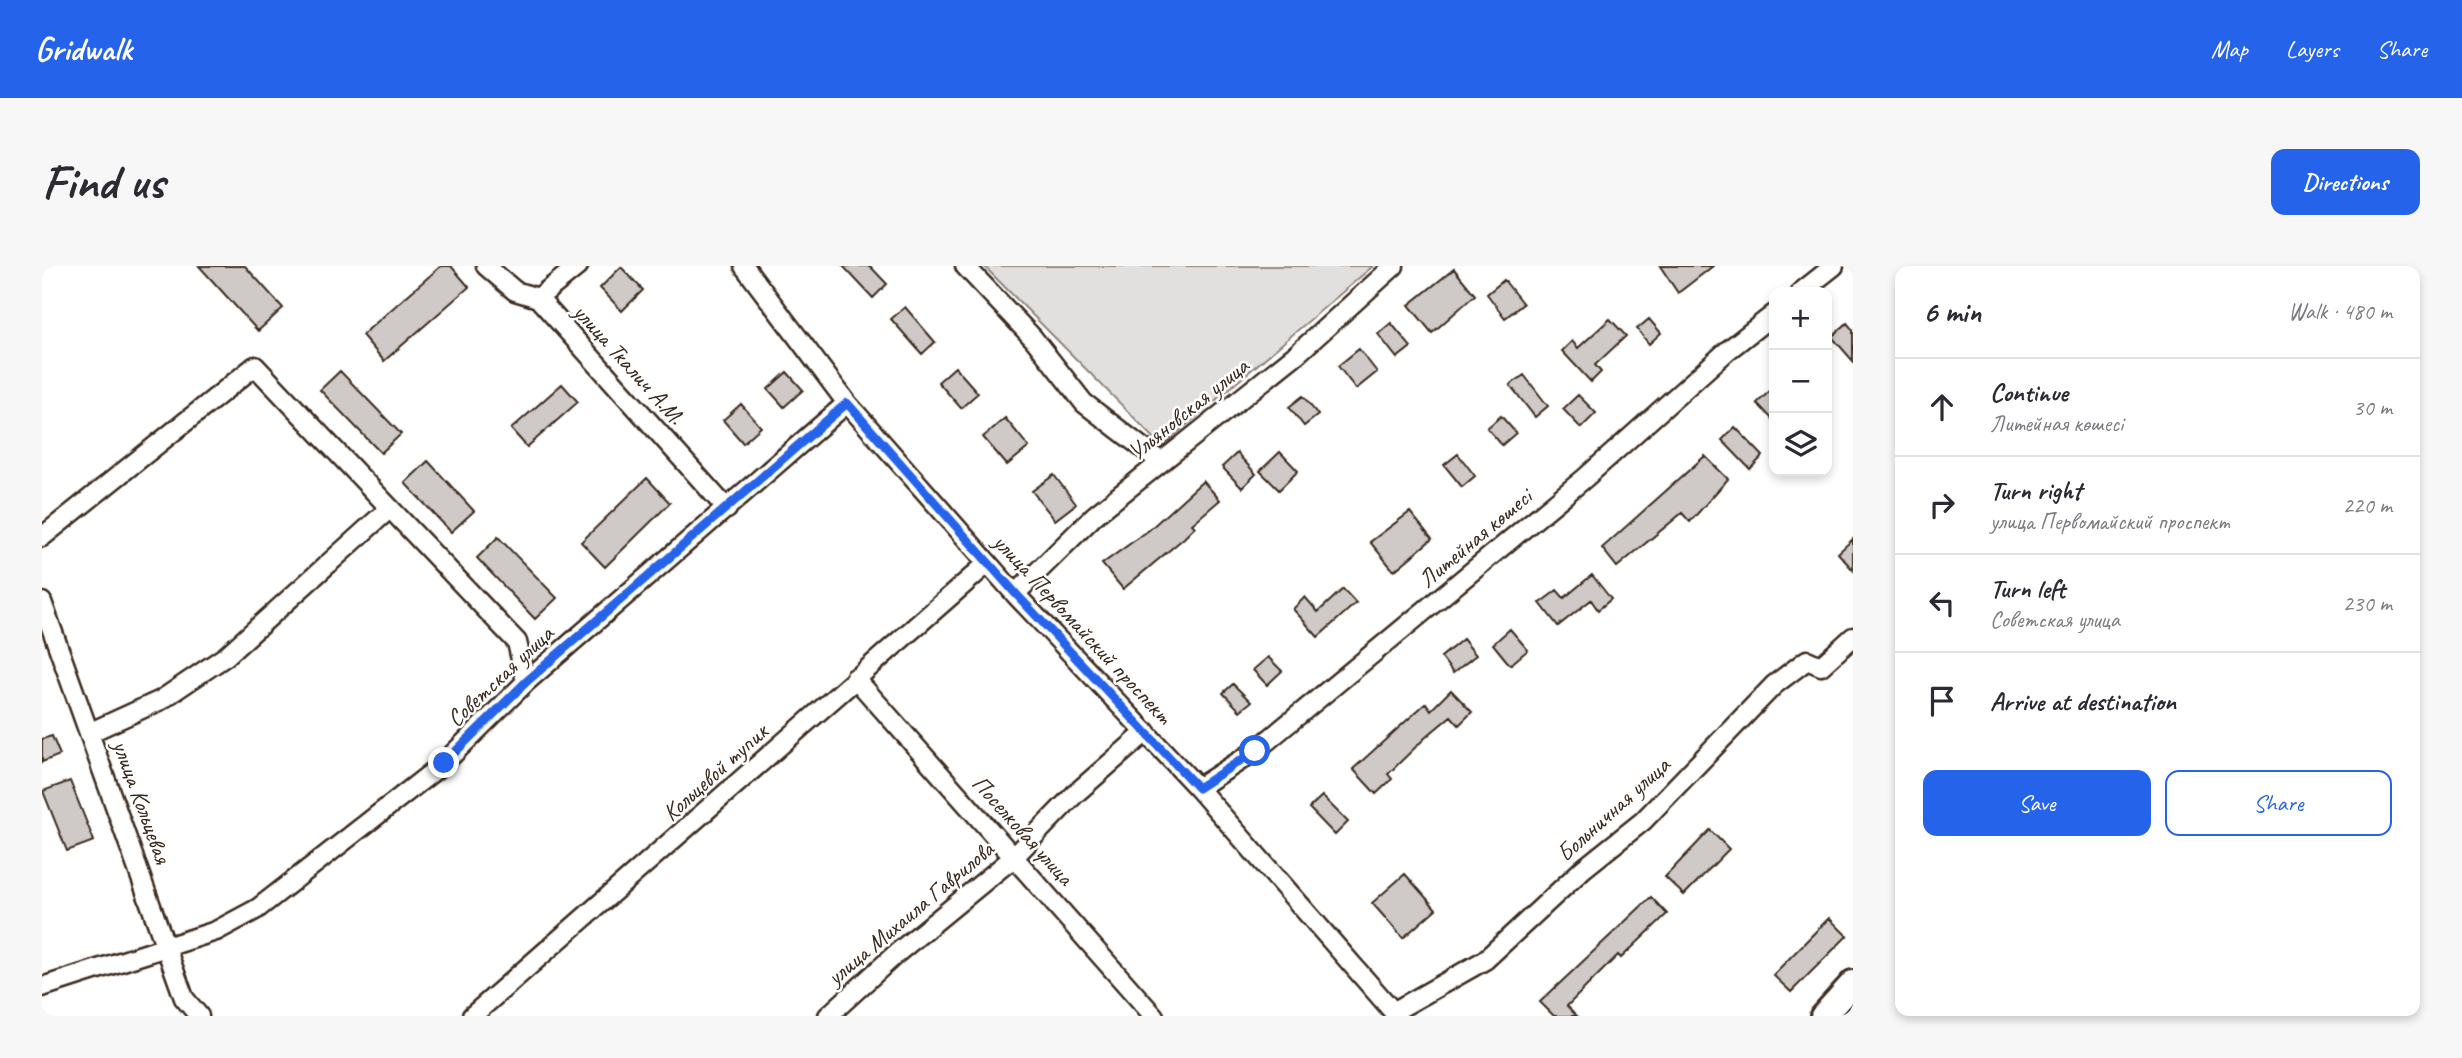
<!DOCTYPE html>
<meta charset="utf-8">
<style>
body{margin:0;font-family:Caveat,sans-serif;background:#f7f7f7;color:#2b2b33}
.controls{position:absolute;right:21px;top:21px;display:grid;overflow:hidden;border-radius:14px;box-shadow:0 4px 10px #0003}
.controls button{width:63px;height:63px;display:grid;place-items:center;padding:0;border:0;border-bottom:2px solid #e1e1e2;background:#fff;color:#2b2b33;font:35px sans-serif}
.stop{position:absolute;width:21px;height:21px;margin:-16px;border:5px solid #2563eb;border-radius:50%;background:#fff}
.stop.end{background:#2563eb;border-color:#fff;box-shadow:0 2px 7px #0008}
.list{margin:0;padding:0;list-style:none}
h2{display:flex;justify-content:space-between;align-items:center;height:91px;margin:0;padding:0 28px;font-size:30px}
h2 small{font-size:23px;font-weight:400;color:#7c7c81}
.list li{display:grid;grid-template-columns:46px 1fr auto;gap:21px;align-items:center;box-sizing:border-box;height:98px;padding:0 28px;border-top:2px solid #e1e1e2}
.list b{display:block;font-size:26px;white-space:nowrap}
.list p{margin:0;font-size:23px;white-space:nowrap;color:#7c7c81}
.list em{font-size:23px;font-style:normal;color:#7c7c81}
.actions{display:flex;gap:14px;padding:21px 28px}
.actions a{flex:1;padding:16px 0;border:2px solid #2563eb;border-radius:14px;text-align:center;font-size:24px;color:#2563eb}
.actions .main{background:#2563eb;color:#fff}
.icon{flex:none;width:38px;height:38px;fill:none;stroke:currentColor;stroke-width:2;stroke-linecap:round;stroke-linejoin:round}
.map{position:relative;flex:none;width:1811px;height:750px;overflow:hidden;border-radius:14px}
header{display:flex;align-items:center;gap:42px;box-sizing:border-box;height:98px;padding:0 35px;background:#2563eb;color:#fff}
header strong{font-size:33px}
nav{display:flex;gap:38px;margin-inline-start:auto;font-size:24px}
.intro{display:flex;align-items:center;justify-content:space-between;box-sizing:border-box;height:168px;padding:0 42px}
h1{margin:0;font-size:49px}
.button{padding:18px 32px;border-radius:14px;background:#2563eb;color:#fff;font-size:24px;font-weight:700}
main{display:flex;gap:42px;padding:0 42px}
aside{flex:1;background:#fff;border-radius:14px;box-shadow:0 4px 10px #0003}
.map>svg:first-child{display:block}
.green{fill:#e2e0de;stroke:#8e857e;stroke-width:2}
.building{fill:#cfcac7;stroke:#3b2a1e;stroke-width:2}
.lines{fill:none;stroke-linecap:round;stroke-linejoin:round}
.street-casing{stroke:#3b2a1e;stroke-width:23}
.secondary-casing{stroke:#3b2a1e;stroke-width:30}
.street{stroke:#fff;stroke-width:18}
.secondary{stroke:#fff;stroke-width:24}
.route{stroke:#2563eb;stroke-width:9}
.labels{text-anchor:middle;stroke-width:5;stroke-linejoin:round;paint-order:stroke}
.street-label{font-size:24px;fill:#3b2a1e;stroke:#fff}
</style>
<header>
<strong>Gridwalk</strong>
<nav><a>Map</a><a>Layers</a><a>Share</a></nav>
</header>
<div class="intro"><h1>Find us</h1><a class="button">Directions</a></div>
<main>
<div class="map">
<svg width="1811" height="750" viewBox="0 0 1811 750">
<rect width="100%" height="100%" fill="#fff"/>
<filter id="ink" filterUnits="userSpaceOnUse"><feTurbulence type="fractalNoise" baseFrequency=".0143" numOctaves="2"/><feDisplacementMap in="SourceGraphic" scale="14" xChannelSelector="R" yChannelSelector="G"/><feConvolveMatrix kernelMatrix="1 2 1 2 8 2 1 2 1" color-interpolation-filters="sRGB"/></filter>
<g filter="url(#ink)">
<path class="green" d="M 942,0 L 1331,0 L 1120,180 Z"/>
<path class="building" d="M 157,0 L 203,0 L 241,42 L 216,65 Z
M 399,0 L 409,0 L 427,21 L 342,95 L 320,69 Z
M 801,0 L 828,0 L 845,18 L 831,32 Z
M 1618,0 L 1671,0 L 1636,27 Z
M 579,1 L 601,24 L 580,45 L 558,22 Z
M 1412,3 L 1433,29 L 1390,67 L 1367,39 Z
M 1462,14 L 1481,38 L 1463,52 L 1445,28 Z
M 863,41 L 893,76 L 880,88 L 849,53 Z
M 1568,53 L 1584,70 L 1553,99 L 1559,106 L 1549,116 L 1520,85 L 1530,75 L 1536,82 Z
M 1607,53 L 1619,67 L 1607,78 L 1595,63 Z
M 1349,57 L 1369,81 L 1355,92 L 1336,68 Z
M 1805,57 L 1811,64 L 1811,95 L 1790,71 Z
M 1317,83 L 1335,106 L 1314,123 L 1296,100 Z
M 913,101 L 936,127 L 919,142 L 896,116 Z
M 298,105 L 359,168 L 339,187 L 278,124 Z
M 745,106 L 761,124 L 742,141 L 726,123 Z
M 1482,109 L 1506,140 L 1493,151 L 1468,119 Z
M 520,118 L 536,136 L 485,181 L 469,163 Z
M 1732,121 L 1732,155 L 1715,137 Z
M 1536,129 L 1554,147 L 1539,162 L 1521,143 Z
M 1261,130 L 1276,149 L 1262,160 L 1247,141 Z
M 699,138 L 719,161 L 701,177 L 681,154 Z
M 1459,150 L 1474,167 L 1460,179 L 1445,162 Z
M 963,152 L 987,181 L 965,199 L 941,171 Z
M 1693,161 L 1721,190 L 1708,203 L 1680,174 Z
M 1238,186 L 1256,205 L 1237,224 L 1218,205 Z
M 1195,187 L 1214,208 L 1200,222 L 1180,201 Z
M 1416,188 L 1433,210 L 1420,221 L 1402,199 Z
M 1663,190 L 1686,213 L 1648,256 L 1640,247 L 1575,301 L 1560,282 Z
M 386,195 L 432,245 L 409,266 L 363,217 Z
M 1012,209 L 1034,238 L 1013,254 L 990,225 Z
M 605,212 L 628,237 L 563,301 L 539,276 Z
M 1161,215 L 1178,234 L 1150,258 L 1153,261 L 1142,272 L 1081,323 L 1060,298 L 1107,264 Z
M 1368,246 L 1390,273 L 1352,305 L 1328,276 Z
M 456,271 L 515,332 L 493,353 L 435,292 Z
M 1811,273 L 1811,304 L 1796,287 Z
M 1550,309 L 1569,333 L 1556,344 L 1549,334 L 1516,360 L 1498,337 L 1515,324 L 1522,332 Z
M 1301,323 L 1314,337 L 1276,371 L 1251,343 L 1263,331 L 1276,346 Z
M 1468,363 L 1486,384 L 1468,399 L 1451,378 Z
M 1421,373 L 1434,389 L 1411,407 L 1399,391 Z
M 1226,391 L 1240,405 L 1225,419 L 1211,404 Z
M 1191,418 L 1209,436 L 1198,445 L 1181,427 Z
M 1409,424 L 1430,446 L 1417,459 L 1409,450 L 1385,470 L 1346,508 L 1350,513 L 1334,528 L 1311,503 L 1384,437 L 1389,444 Z
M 10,470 L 18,489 L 0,496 L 0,473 Z
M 28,515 L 52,575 L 25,585 L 1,525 Z
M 1280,530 L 1306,556 L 1293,569 L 1267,542 Z
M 1668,564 L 1687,583 L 1642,629 L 1623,611 Z
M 1363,608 L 1394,643 L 1361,672 L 1330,637 Z
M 1609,631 L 1625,648 L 1579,692 L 1576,689 L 1525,740 L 1535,750 L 1512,750 L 1498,736 Z
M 1787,652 L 1805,670 L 1749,726 L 1731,709 Z"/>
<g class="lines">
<defs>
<path id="street" d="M 444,0 L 473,25 L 496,32 L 685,243
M 702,0 L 805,137 L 973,328 L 1156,522 L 1355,750
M 923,0 L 991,72 L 1042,137 L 1119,196
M 1759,26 L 1792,0
M 496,32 L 536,0
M 0,271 L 213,100 L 475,376 L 484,416
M 973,328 L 1053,249 L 1256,87 L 1352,0
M 0,336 L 142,732 L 157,750
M 813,412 L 1112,750
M 49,466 L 119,434 L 184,390 L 347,243
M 1156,522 L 1213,485 L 1543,212 L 1685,85 L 1732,48
M 0,721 L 174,665 L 215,643 L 402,497 L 484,416 L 805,137
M 1351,746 L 1443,694 L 1541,603 L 1601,555 L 1732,419 L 1765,394 L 1779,400 L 1811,371
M 430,750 L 946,297
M 786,750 L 855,687 L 972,591 L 1033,528 L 1104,466"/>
<path id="secondary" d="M 1781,750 L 1811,717"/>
</defs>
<use href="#street" class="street-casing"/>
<use href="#secondary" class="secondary-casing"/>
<use href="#street" class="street"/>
<use href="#secondary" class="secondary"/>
</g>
</g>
<g class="lines" filter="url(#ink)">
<path class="route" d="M 402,497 L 484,416 L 805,137 L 974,328 L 1156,522 L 1213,485"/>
</g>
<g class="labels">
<g class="street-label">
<text transform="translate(587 98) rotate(48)" y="8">улица Ткалич А.М.</text>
<text transform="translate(1146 143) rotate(-39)" y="8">Ульяновская улица</text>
<text transform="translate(1433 272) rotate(-40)" y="8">Литейная көшесі</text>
<text transform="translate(1041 363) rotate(47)" y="8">улица Первомайский проспект</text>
<text transform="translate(458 410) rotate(-43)" y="8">Советская улица</text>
<text transform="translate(673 506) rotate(-42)" y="8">Кольцевой тупик</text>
<text transform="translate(100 536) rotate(70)" y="8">улица Кольцевая</text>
<text transform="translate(1571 543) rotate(-42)" y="8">Больничная улица</text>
<text transform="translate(981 564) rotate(48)" y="8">Поселковая улица</text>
<text transform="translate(868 647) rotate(-40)" y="8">улица Михаила Гаврилова</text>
</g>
</g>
</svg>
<div class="controls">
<button>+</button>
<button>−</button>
<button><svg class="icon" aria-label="layers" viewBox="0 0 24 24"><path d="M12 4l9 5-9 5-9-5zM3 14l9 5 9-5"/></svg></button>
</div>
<div class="stop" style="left:1213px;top:485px"></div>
<div class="stop end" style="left:402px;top:497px"></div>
</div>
<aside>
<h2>6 min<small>Walk · 480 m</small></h2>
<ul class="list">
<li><svg class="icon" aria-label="ahead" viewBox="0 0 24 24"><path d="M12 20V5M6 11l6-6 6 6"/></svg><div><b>Continue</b><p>Литейная көшесі</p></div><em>30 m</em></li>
<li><svg class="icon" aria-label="right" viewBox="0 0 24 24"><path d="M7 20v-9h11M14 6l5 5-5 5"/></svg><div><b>Turn right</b><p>улица Первомайский проспект</p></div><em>220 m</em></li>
<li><svg class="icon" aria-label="left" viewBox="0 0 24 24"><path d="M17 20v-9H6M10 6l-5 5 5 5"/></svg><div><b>Turn left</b><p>Советская улица</p></div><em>230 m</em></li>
<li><svg class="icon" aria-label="arrive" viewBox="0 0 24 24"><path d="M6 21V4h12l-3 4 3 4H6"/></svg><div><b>Arrive at destination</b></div></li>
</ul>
<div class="actions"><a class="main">Save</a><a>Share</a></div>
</aside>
</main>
